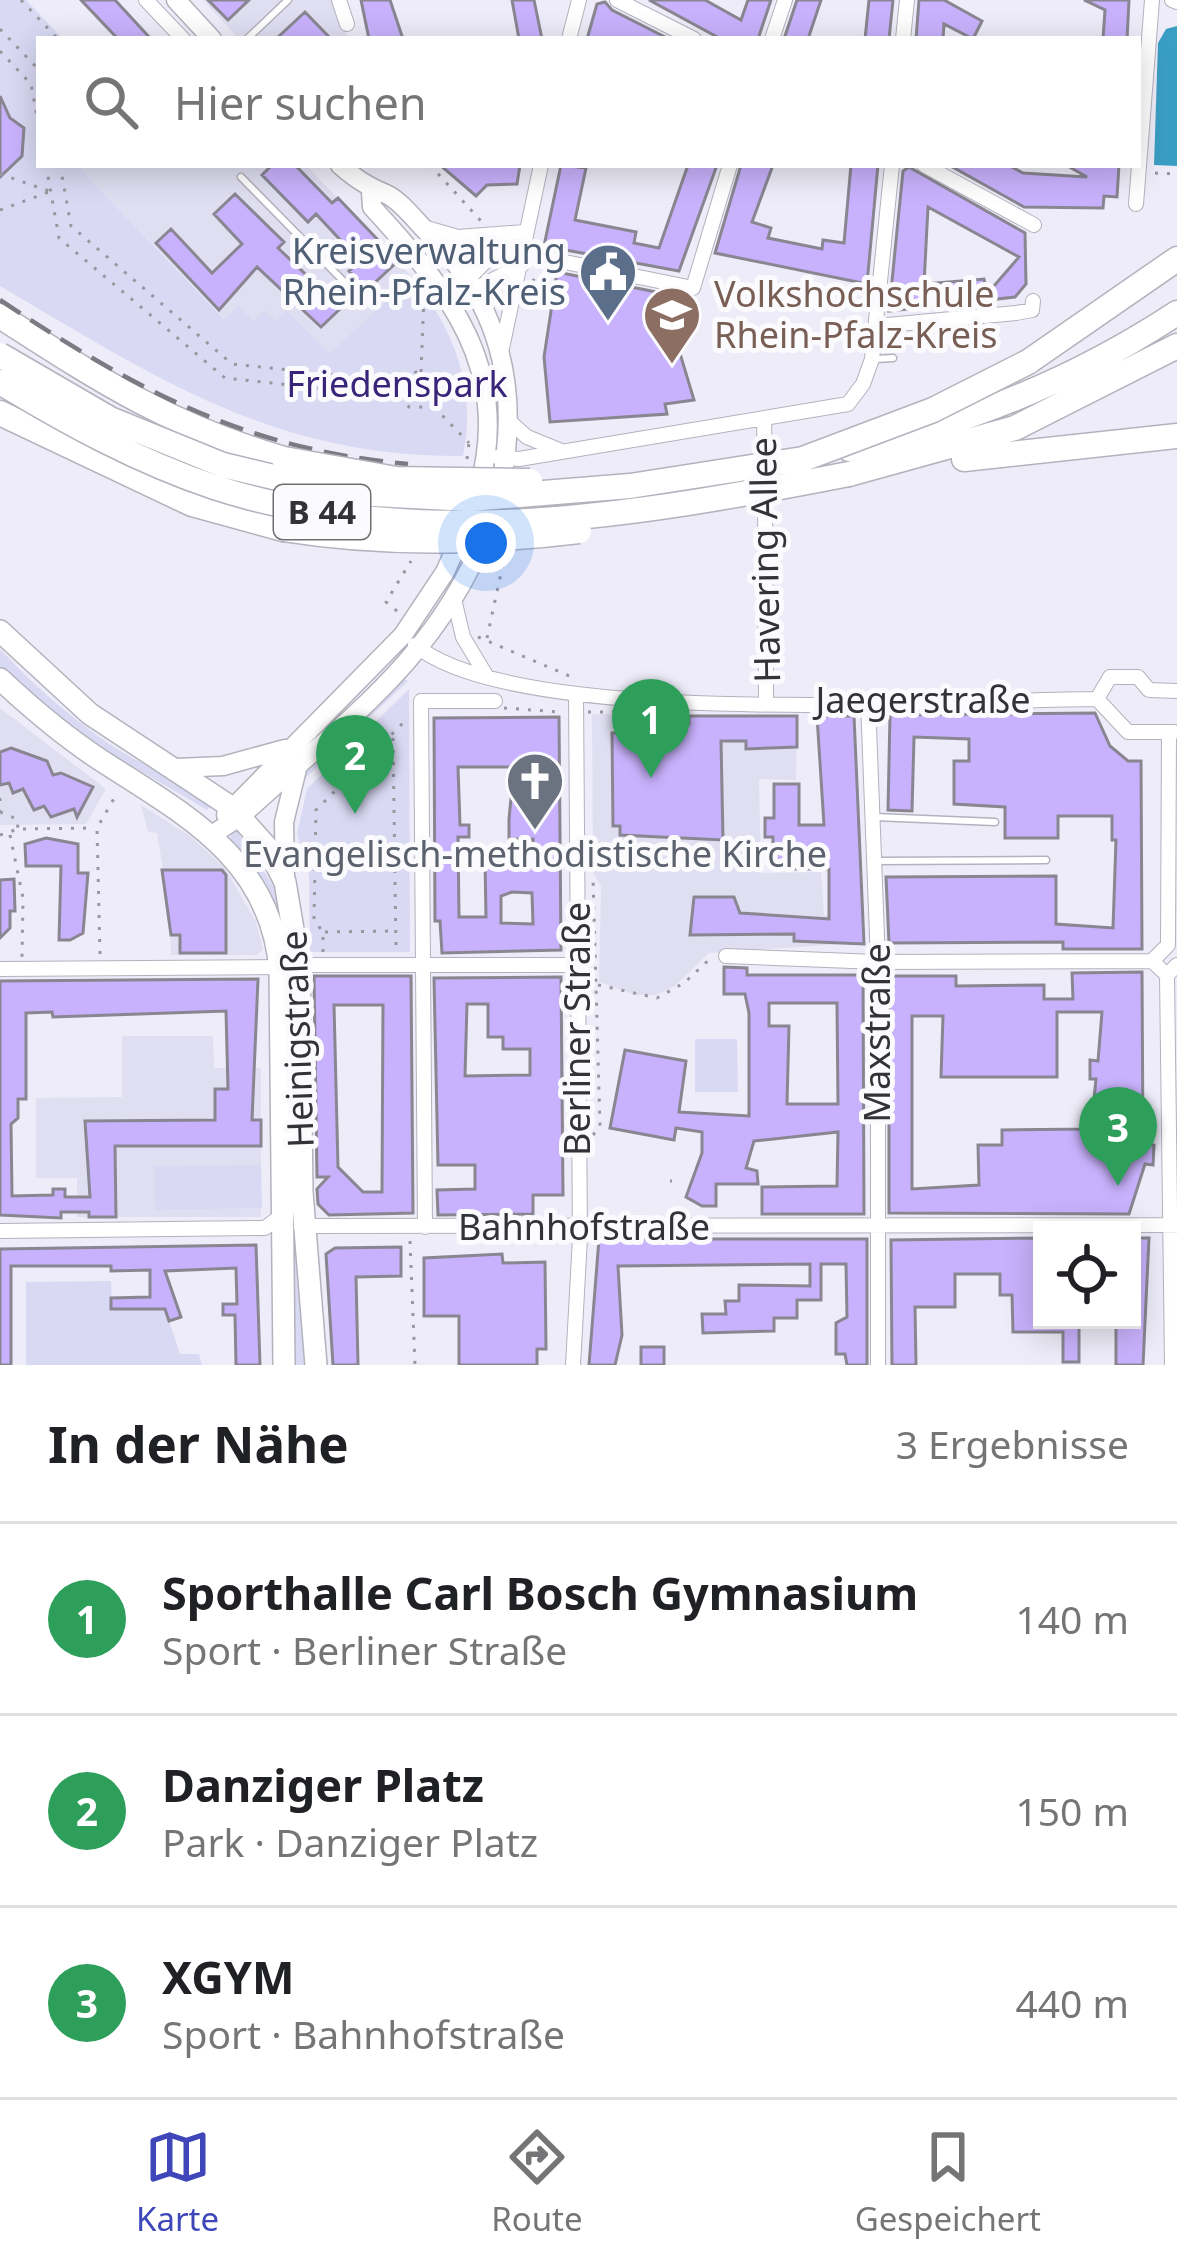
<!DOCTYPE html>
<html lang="de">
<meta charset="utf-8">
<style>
body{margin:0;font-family:"Noto Sans",sans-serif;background:#f6f6f6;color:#202124}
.controls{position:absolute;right:36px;bottom:36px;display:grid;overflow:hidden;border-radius:0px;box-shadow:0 6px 30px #0003}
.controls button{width:108px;height:108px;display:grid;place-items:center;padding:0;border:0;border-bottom:3px solid #e0e0e0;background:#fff;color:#202124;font:60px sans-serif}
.you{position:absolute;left:486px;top:543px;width:42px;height:42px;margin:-30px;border:9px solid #fff;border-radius:50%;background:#1a73e8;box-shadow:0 0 0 18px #1a73e833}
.badge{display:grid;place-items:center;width:78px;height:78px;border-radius:50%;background:#3e46ba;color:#fff;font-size:39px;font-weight:700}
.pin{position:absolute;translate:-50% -99px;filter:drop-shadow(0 3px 6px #0008)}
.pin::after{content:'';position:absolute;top:63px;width:42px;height:36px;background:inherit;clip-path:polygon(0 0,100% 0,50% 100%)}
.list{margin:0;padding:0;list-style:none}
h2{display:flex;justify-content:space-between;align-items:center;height:156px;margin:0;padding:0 48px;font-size:51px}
h2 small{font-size:39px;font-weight:400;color:#757577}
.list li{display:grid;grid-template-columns:78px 1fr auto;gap:36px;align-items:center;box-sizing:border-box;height:192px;padding:0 48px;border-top:3px solid #e0e0e0}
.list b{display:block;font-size:45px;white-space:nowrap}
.list p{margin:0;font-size:39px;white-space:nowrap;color:#757577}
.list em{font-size:39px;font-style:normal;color:#757577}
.icon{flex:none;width:66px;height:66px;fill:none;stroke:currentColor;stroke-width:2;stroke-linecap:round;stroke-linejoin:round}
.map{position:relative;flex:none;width:1177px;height:1365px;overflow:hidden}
.search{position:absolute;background:#fff;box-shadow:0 6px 30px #0003;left:36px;right:36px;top:36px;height:132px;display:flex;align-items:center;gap:30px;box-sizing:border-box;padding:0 42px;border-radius:0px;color:#757577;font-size:45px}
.sheet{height:732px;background:#fff}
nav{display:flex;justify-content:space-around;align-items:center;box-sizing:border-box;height:168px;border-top:3px solid #e0e0e0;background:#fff;font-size:33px;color:#757577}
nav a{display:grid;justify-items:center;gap:6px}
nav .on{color:#3e46ba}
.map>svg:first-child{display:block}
.built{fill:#e0dff2}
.green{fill:#dad9f4}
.water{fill:#3a9ec4}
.building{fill:#c9b2fd;stroke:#898691;stroke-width:3;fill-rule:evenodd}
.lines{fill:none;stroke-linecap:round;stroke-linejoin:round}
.lane-casing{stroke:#b3b2bd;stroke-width:9}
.street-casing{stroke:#b3b2bd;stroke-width:16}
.secondary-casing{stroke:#b3b2bd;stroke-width:21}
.primary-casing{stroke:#b3b2bd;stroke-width:24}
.highway-casing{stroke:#b3b2bd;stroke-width:27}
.path{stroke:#9897a0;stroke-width:3;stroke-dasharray:3 9;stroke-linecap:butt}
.lane{stroke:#fff;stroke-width:6}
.street{stroke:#fff;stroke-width:14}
.secondary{stroke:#fff;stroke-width:18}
.primary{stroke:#fff;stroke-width:21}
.highway{stroke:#fff;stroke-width:24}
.rail{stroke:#7c7b83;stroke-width:4.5;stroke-dasharray:24 12;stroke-linecap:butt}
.highway-bridge-casing{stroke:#b3b2bd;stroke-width:27;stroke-linecap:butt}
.highway-bridge{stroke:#fff;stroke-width:24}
.labels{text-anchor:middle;stroke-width:10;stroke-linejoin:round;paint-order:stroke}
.shield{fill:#fbfbfd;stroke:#6f6e72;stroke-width:3}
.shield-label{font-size:33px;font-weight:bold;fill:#333237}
.service-label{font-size:36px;fill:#4e5e75;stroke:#fbfbfd;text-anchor:end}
.education-label{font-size:36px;fill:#785e54;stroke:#fbfbfd;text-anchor:start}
.park-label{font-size:36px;fill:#382479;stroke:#fbfbfd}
.street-label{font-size:36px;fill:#333237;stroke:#fbfbfd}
.worship-label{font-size:36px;fill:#5b616d;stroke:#fbfbfd}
</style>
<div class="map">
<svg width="1177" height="1365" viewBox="0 0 1177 1365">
<rect width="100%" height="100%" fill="#edecf8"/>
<path class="built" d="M 203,0 L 333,0 L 348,39 L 239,39 Z
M 85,165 L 306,165 L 412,277 L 329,355 L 275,321 L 225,319 L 81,170 Z
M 0,708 L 106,789 L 86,824 L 0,825 Z
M 592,714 L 797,715 L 796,780 L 759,779 L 761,873 L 821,872 L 824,915 L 840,918 L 841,944 L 709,953 L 675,986 L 656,995 L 636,995 L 599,982 L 601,886 L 593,872 Z
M 141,805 L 190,836 L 225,868 L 256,922 L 263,949 L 257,955 L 171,955 L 170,910 L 157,833 L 148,832 Z
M 122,1036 L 213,1036 L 214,1068 L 261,1068 L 261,1217 L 77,1217 L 77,1178 L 36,1178 L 36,1098 L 122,1097 Z"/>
<path class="green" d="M 0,0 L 26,0 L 63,39 L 39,39 L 39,165 L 85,165 L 81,170 L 224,319 L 239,306 L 253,321 L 265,310 L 275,321 L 286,310 L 329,354 L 412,277 C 454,329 477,388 463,456 C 275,458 155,377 0,286 Z
M 0,649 C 33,685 73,720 114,747 C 146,767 182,781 211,806 L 207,810 L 64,726 L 0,671 Z
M 402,678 L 408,681 L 300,783 L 292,847 L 291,813 L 299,774 Z
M 409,689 L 410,952 L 310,952 L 309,875 L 297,834 L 307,789 Z
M 235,827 L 274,887 L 288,946 L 231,840 L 230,828 Z
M 695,1039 L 737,1039 L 738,1092 L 695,1092 Z
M 261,1165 L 262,1208 L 155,1210 L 154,1166 Z
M 292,1247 L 301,1247 L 309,1365 L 284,1365 Z
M 111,1281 L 112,1309 L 165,1309 L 180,1354 L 199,1354 L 202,1365 L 26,1365 L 26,1282 Z"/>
<path class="water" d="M 1177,26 L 1177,166 L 1154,165 L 1158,43 L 1166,29 Z"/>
<path class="building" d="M 81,0 L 115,0 L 151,39 L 118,39 Z
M 208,0 L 249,0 L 228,20 Z
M 361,0 L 390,0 L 403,39 L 369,39 Z
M 512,0 L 534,0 L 542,39 L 519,39 Z
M 649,0 L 705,0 L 741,20 L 748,0 L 771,0 L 758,39 L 721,39 Z
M 797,0 L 821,0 L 808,39 L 784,39 Z
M 869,0 L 893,0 L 889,39 L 865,39 Z
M 919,0 L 944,0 L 982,21 L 973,39 L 944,24 L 943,39 L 916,39 Z
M 1084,0 L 1129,0 L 1127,39 L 1103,39 L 1105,10 Z
M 605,2 L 612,10 L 669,39 L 587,39 L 597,4 Z
M 305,12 L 331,39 L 276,39 Z
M 0,96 L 10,118 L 24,128 L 22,156 L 0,177 Z
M 272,165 L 295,165 L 332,203 L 338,198 L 398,261 L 367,290 L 349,271 L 360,261 L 316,214 L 308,222 L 262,175 Z
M 440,165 L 520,165 L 517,184 L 487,185 L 476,196 Z
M 561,165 L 586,168 L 575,220 L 636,232 L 634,243 L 659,248 L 688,165 L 717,165 L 679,271 L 544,246 Z
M 741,165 L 773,165 L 752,222 L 771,228 L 768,238 L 822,249 L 823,240 L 844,243 L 851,165 L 878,165 L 867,284 L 715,253 Z
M 949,165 L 1008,165 L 1023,173 L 1087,177 L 1066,165 L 1119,165 L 1117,197 L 1104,196 L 1103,208 L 1024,207 Z
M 909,167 L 1025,233 L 1026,284 L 1015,297 L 889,311 L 903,171 ZM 928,207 L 1019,257 L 987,294 L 984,279 L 924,284 Z
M 235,194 L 284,242 L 278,248 L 341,308 L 321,327 L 257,267 L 219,310 L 156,243 L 171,229 L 212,273 L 242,244 L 214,214 Z
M 557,272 L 671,295 L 662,351 L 679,350 L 694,400 L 665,404 L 667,414 L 550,422 L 544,357 Z
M 1095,713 L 1110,746 L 1128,761 L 1141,761 L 1142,949 L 1063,949 L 1063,942 L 889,943 L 886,877 L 1056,876 L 1056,924 L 1113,928 L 1116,840 L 1112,840 L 1112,816 L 1058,816 L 1058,838 L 1005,838 L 1005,807 L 954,804 L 954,761 L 969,761 L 969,739 L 914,737 L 912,811 L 888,810 L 890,715 Z
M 689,716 L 797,716 L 797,747 L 746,749 L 746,741 L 721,741 L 723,840 L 620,835 L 620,826 L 613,826 L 612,733 L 619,733 L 619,724 L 689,724 Z
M 817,716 L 854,716 L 864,944 L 794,941 L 794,934 L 690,935 L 694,897 L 734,897 L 740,913 L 829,919 L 829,869 L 773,869 L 773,837 L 765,837 L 765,818 L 774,818 L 774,784 L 799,784 L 799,825 L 824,825 Z
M 559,717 L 561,950 L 442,953 L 440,921 L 435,921 L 434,718 ZM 458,767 L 534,767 L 535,798 L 511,798 L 509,819 L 509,839 L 533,839 L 534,866 L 508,866 L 508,855 L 485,859 L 486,917 L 459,917 L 458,837 L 469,837 L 469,825 L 460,825 ZM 512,892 L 532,893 L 533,924 L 501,923 L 501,896 Z
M 11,748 L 47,761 L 53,775 L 61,773 L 93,787 L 77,817 L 74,809 L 51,817 L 44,806 L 34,810 L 23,789 L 13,793 L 9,783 L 0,785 L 0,752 Z
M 46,838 L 78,844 L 78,873 L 88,873 L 83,933 L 70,940 L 59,940 L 61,866 L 26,866 L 25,844 Z
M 162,870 L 222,870 L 226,875 L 226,953 L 180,953 L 180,935 L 171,935 Z
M 14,879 L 15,911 L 10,911 L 10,928 L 0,938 L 0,880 Z
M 724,967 L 747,968 L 747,975 L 863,975 L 864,1214 L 762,1214 L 762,1187 L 837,1186 L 838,1132 L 754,1141 L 746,1168 L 757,1171 L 758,1184 L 716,1184 L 716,1206 L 702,1206 L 686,1197 L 702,1153 L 702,1132 L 676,1128 L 674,1140 L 610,1128 L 625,1050 L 686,1061 L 679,1112 L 749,1116 L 749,1013 L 745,994 L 724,994 ZM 769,1003 L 837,1003 L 838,1104 L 787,1104 L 789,1026 L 769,1026 Z
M 1142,972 L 1143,1144 L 1154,1145 L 1153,1165 L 1145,1164 L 1129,1214 L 889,1213 L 889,976 L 956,976 L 956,986 L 1044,985 L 1044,999 L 1073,999 L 1072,973 ZM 1057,1012 L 1102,1012 L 1098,1061 L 1090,1060 L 1090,1079 L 1096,1079 L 1091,1129 L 1002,1130 L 1002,1145 L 978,1145 L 979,1185 L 912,1189 L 912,1016 L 943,1016 L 941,1077 L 1057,1077 Z
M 314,976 L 411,976 L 413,1213 L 329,1215 L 318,1204 L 317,1189 L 328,1177 L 317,1177 ZM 334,1005 L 383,1005 L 382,1192 L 363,1192 L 338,1167 Z
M 561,977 L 563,1195 L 533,1195 L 533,1214 L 438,1215 L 437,1190 L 475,1189 L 475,1165 L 438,1165 L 434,978 ZM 467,1004 L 488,1004 L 488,1037 L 503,1037 L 503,1049 L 530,1049 L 530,1075 L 465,1076 Z
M 258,979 L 252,1120 L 261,1120 L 261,1146 L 115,1146 L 116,1217 L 89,1217 L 89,1212 L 61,1212 L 61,1218 L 0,1215 L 0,981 ZM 226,1011 L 228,1089 L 215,1089 L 215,1120 L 85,1121 L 90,1197 L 65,1197 L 65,1189 L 53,1189 L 53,1195 L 12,1196 L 11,1124 L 18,1118 L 18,1099 L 26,1099 L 26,1013 L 52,1012 L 53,1017 Z
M 1042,1238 L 1042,1320 L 1079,1320 L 1079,1362 L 1063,1362 L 1063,1332 L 1013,1332 L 1012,1295 L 1000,1295 L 1000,1274 L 955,1274 L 955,1307 L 915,1307 L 916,1365 L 892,1365 L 891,1240 Z
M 1132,1238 L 1149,1238 L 1143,1365 L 1116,1365 L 1116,1320 L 1132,1320 Z
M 599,1239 L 867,1239 L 867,1365 L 847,1365 L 845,1354 L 836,1354 L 836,1323 L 847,1317 L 846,1264 L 821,1264 L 821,1300 L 797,1300 L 797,1318 L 774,1318 L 774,1331 L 703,1333 L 702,1314 L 726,1314 L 725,1301 L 739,1301 L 739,1285 L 810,1286 L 810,1264 L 618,1266 L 622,1335 L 615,1365 L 589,1365 Z
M 256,1245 L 260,1365 L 236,1365 L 235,1315 L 223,1315 L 223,1304 L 237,1304 L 236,1268 L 165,1271 L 181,1317 L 169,1321 L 165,1309 L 111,1309 L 111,1298 L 150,1297 L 150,1270 L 111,1271 L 111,1266 L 11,1266 L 11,1365 L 0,1365 L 0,1249 Z
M 401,1247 L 401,1276 L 356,1277 L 358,1365 L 333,1365 L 326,1254 L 335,1248 Z
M 502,1254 L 503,1263 L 545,1262 L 546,1349 L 537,1349 L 537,1365 L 459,1365 L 459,1316 L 424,1316 L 424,1258 Z
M 641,1347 L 664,1347 L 664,1365 L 641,1365 Z"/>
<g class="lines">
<defs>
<path id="lane" d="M 247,39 L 288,0
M 241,177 L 365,303
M 875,359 L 893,358
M 875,817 L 995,822
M 876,861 L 1046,860"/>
<path id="street" d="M 146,0 L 183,39
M 339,0 L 347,24
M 617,0 L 694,39
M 1172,0 L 1177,2
M 569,39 L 579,0
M 772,39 L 785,0
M 903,39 L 907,0
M 924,165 L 1034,225
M 1136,204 L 1152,0
M 423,227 L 458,237 L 524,232
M 525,254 L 693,288 L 730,165
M 465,294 L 522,265
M 449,299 L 510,236
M 877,326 L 1016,313 L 1032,310 L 1033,301
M 502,348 L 541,165
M 764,418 L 765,467
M 509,421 L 527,437 L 559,450
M 497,457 L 519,459 L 848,404 L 863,384 L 872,359 L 892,165
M 765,489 L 766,701
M 455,603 L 463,637 L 487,677
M 415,645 C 518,730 953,700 1097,699
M 1097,699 L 1110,677 L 1138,677 L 1149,690 L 1177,691
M 1097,699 L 1128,732 L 1174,732
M 868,701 L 878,962 L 878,1365
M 1169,732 L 1168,945 L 1152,961 L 1167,975 L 1177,965
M 726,956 L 878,962 L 1152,961
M 299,965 L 576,965
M 0,969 L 280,967
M 1167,975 L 1172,1365
M 301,1226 L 1177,1225
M 425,1227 L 421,701 L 495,701
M 0,1231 L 265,1228 L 282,1215
M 573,1365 L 580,1238 L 576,694"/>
<path id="secondary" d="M 176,0 L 212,39
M 340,165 C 356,179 367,186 386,194 C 400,200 416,221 427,232 C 500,302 521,390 500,488
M 371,192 L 372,207 C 449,291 512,368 479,488
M 177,768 L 223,766 L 285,749
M 226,815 L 403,635 L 445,572 L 464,530
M 213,834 L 241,816 C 342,723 435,662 487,531
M 285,877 L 284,822 L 297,769"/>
<path id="primary" d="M 0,631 L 90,714 L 231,807 L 267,847 L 285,882 L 299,965 L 302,1192 L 316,1365
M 0,679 C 32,709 65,737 102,761 C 186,815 272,860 280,971 L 284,1365"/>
<path id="highway" d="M 0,316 C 98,379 169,426 284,459
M 1028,362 L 1177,259
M 0,413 L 192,504 L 283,529
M 849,449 C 968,424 1075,380 1177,313
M 964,459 L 1177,436
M 849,474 L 1015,428 L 1177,346"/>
</defs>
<use href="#lane" class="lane-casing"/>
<use href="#street" class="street-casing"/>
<use href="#secondary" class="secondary-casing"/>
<use href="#primary" class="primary-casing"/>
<use href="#highway" class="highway-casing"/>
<path class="path" d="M 21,0 L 58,39
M 0,29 L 39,70
M 0,51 L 31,84 L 39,127
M 46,165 L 59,238 L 225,378 L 401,397
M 60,165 L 71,226 L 232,364 L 402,382
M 430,165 L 481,221
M 1155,173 L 1177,174
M 0,174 L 49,191
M 0,210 L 49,192
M 529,293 L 536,273
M 421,372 L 424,296
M 404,379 L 416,372 L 433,377 L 439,388 L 433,406
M 402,384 L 401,397 L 409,407 L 432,407
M 434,407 L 469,443
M 467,459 L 469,443
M 397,611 L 386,602 L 411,561
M 478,637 L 574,678
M 487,638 L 504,559
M 504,708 L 560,712
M 588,712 L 614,712
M 393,738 L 396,950
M 0,798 L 0,811
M 0,812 L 17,819 L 18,829
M 0,835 L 18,829 L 95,828
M 10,835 L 23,898 L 22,958
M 325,932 L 394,931
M 323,952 L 323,932 L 314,920 L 316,810 L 406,720
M 100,954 L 97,828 L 116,795
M 598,985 L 657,998 L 684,983 L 711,958
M 593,1135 L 600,1127 L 593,878
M 670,1181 L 672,1181
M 410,1241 L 415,1365"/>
<use href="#lane" class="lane"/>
<use href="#street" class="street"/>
<use href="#secondary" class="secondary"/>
<use href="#primary" class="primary"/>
<use href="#highway" class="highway"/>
<path class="rail" d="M 0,300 C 135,389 243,449 408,464"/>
<defs>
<path id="highway-bridge" d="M 0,355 L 110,419 L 223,465 L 336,492 L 469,499 L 630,486 L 803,459 L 933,410 L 1028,362
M 0,382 C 68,423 137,461 214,487 C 419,554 643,514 849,474
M 284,459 L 396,479 L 530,481
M 283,529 C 383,545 479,543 579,531"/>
</defs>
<use href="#highway-bridge" class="highway-bridge-casing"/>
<use href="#highway-bridge" class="highway-bridge"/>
</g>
<defs>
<symbol id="civic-pin" viewBox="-11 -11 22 30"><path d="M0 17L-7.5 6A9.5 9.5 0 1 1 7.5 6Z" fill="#5c6f8a" stroke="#fbfbfd"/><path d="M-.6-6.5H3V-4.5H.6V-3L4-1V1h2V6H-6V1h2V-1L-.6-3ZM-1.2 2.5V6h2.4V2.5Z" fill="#fff"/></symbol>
<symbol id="university-pin" viewBox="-11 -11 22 30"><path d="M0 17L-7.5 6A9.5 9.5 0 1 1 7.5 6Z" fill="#8d6e63" stroke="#fbfbfd"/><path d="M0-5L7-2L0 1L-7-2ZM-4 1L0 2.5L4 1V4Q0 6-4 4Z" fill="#fff"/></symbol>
<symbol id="church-pin" viewBox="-11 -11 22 30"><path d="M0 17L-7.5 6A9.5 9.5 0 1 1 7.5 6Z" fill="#6b7280" stroke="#fbfbfd"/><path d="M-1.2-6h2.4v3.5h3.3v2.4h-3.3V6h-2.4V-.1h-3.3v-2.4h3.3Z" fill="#fff"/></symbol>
</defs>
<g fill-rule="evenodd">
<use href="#civic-pin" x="575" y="239" width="66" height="90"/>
<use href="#university-pin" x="639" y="282" width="66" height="90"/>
<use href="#church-pin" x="502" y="748" width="66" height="90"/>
</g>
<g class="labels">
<rect class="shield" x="274" y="485" width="96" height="54" rx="9"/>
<g class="shield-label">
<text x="322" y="524">B 44</text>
</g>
<g class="service-label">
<text x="566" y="264">Kreisverwaltung<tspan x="566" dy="41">Rhein-Pfalz-Kreis</tspan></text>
</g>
<g class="education-label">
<text x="714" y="307">Volkshochschule<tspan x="714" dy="41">Rhein-Pfalz-Kreis</tspan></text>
</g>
<g class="park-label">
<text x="397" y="397">Friedenspark</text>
</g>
<g class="street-label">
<text transform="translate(765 560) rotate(-91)" y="13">Havering Allee</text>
<text x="923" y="713">Jaegerstraße</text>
<text transform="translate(577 1029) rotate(-90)" y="13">Berliner Straße</text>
<text transform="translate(877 1033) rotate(-90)" y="13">Maxstraße</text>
<text transform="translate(297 1039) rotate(-92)" y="13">Heinigstraße</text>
<text x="584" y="1240">Bahnhofstraße</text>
</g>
<g class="worship-label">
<text x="535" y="867">Evangelisch-methodistische Kirche</text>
</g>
</g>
</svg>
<div class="controls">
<button><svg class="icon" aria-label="locate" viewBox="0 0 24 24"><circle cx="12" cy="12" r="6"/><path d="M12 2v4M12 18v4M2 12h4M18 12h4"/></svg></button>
</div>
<div class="you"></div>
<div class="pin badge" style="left:651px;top:778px;background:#2e9e5b">1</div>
<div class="pin badge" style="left:355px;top:814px;background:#2e9e5b">2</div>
<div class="pin badge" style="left:1118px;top:1186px;background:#2e9e5b">3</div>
<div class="search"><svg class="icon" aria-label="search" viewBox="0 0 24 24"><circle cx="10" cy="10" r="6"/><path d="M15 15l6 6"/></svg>Hier suchen</div>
</div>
<section class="sheet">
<h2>In der Nähe<small>3 Ergebnisse</small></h2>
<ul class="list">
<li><span class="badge" style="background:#2e9e5b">1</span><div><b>Sporthalle Carl Bosch Gymnasium</b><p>Sport · Berliner Straße</p></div><em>140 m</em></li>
<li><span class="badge" style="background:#2e9e5b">2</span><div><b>Danziger Platz</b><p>Park · Danziger Platz</p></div><em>150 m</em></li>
<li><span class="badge" style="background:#2e9e5b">3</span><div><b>XGYM</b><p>Sport · Bahnhofstraße</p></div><em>440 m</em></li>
</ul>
</section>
<nav>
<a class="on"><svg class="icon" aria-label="map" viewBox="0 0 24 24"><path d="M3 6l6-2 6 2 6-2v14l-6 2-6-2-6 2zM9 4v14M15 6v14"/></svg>Karte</a>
<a><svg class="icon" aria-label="directions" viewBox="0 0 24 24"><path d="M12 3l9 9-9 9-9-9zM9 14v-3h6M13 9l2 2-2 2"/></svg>Route</a>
<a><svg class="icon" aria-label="saved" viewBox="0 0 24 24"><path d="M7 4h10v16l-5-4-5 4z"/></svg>Gespeichert</a>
</nav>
